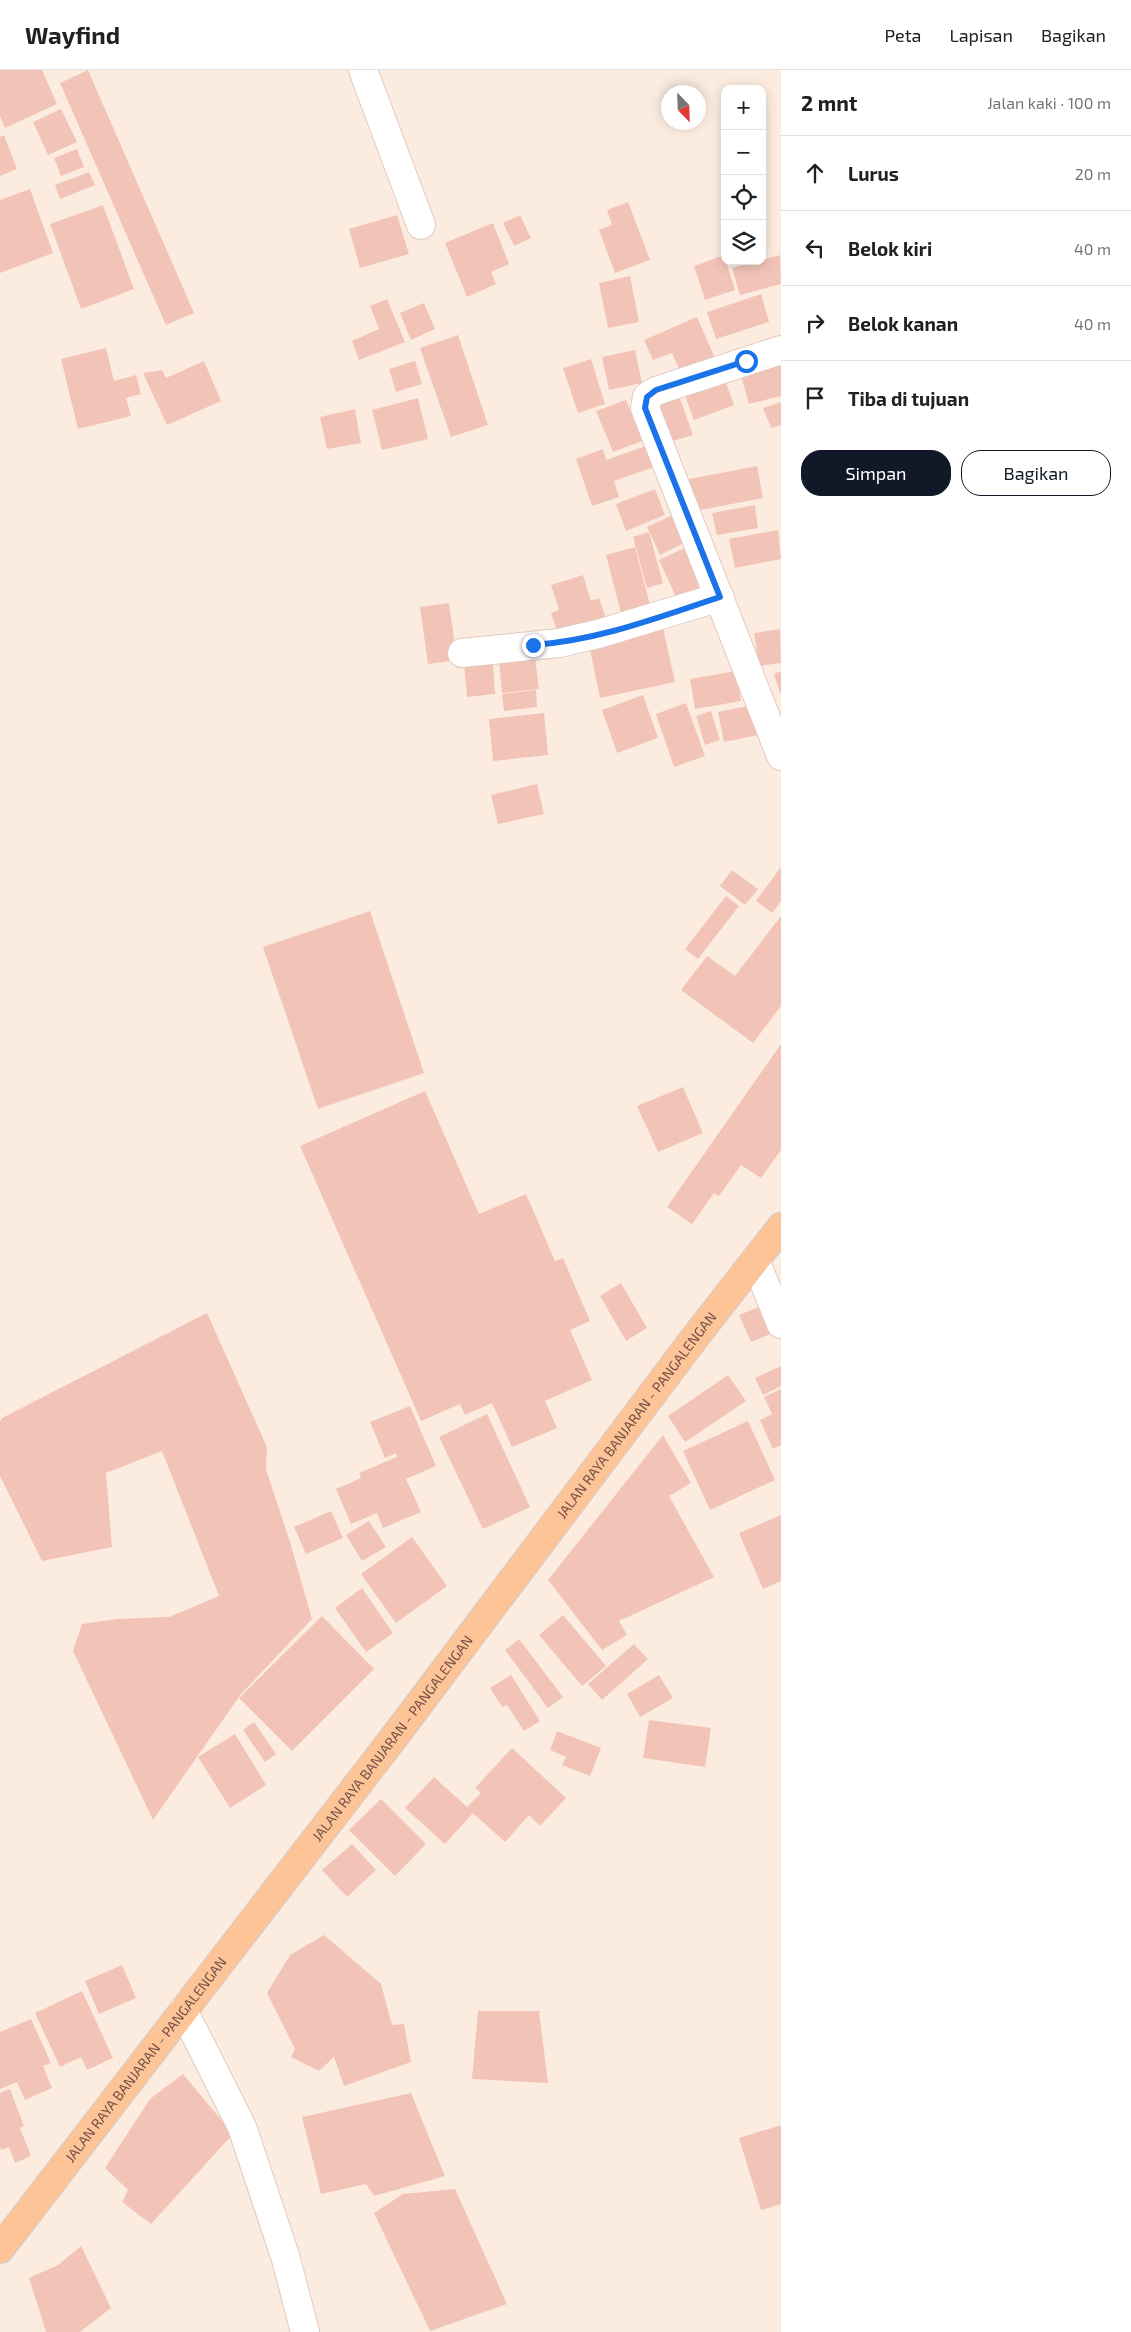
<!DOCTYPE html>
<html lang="id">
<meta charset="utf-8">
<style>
body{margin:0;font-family:"Exo 2",sans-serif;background:#f2f2f2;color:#202124}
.controls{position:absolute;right:15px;top:15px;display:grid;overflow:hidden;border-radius:10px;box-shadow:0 2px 12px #0003}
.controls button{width:45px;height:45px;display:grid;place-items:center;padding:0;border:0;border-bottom:1px solid #e0e0e0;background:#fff;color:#202124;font:25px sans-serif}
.compass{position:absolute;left:661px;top:15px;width:45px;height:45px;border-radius:50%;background:#fff;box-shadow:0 2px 12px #0003;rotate:157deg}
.stop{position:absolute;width:15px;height:15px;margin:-11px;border:4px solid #1a73e8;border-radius:50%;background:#fff}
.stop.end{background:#1a73e8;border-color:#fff;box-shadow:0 1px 5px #0008}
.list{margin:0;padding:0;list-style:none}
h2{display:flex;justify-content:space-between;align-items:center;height:65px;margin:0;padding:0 20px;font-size:21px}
h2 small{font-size:16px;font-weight:400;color:#757577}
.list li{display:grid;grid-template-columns:32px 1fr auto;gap:15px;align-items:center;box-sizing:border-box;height:75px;padding:0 20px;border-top:1px solid #e0e0e0}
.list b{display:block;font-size:19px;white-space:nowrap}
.list em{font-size:16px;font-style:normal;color:#757577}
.actions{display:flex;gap:10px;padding:15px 20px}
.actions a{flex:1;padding:11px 0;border:1px solid #111827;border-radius:20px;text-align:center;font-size:18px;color:#111827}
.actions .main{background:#111827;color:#fff}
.icon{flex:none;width:28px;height:28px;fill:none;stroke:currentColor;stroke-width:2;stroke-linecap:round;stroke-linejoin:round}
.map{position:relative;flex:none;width:781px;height:2262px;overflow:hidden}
header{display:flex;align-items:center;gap:30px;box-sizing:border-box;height:70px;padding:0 25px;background:#fff;border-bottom:1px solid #e0e0e0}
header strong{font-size:24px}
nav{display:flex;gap:28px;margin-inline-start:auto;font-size:18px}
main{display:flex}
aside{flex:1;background:#fff}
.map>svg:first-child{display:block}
.building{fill:#f2c4b7}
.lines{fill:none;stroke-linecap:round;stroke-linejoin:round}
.minor-casing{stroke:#e2c9bf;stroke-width:30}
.major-casing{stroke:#d5cac8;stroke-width:30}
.minor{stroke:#fff;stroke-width:28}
.major{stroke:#fdc597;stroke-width:28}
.route{stroke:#1a73e8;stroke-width:6}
.labels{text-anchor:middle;stroke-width:5;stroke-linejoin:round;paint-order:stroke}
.street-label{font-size:14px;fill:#734f47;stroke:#fff1e6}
</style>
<header>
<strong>Wayfind</strong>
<nav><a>Peta</a><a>Lapisan</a><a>Bagikan</a></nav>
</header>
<main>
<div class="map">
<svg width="781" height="2262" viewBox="0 0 781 2262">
<rect width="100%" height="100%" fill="#fcece0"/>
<path class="building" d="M 0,0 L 42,0 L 57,34 L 5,58 L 0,46 Z
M 88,0 L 194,243 L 166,255 L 60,13 Z
M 61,39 L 77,72 L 48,85 L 33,52 Z
M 4,65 L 17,99 L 0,106 L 0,67 Z
M 77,79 L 84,97 L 61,106 L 54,88 Z
M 89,102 L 95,115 L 60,129 L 55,115 Z
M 30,119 L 53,183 L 0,203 L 0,130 Z
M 628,132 L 650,190 L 615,203 L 599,160 L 612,155 L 607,140 Z
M 103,135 L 134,219 L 81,239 L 50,154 Z
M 397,145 L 409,184 L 360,198 L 349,159 Z
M 520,145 L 531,168 L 514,176 L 503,153 Z
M 493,153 L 509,194 L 491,202 L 496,214 L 467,227 L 445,173 Z
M 724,185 L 735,220 L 705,230 L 694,196 Z
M 780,185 L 781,214 L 740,225 L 732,198 Z
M 630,206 L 639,252 L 608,258 L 599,213 Z
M 761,224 L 769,252 L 716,269 L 707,242 Z
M 387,229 L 405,272 L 359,290 L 352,271 L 379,259 L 370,236 Z
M 424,233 L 435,259 L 411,270 L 400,243 Z
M 697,247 L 714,286 L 680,301 L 672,283 L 653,290 L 644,270 Z
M 458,265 L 488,355 L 451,367 L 420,278 Z
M 106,278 L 114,311 L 136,305 L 141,324 L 126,328 L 131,346 L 78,359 L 61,289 Z
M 635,280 L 642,313 L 609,320 L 602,287 Z
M 591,289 L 605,334 L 578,343 L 563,298 Z
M 204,291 L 221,331 L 167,355 L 143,303 L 162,300 L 166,308 Z
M 415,291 L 422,314 L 396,322 L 389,299 Z
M 781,295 L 781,326 L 749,334 L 741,306 Z
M 722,302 L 734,335 L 694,350 L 682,317 Z
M 678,323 L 693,365 L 673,371 L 658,330 Z
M 418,328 L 428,369 L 382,380 L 372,340 Z
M 626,330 L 642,371 L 613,382 L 596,341 Z
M 781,332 L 781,355 L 771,358 L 763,338 Z
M 355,339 L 361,373 L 327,379 L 320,347 Z
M 646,376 L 654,397 L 614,411 L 619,427 L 592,436 L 576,389 L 603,379 L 606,390 Z
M 757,396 L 763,428 L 695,441 L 689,409 Z
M 655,419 L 665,445 L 626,461 L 616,434 Z
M 755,435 L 758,458 L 717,465 L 712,443 Z
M 679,442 L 692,469 L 660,485 L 647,457 Z
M 778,460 L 781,489 L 735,498 L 729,469 Z
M 649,462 L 663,513 L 647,518 L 633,467 Z
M 693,474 L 711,512 L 677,529 L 659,490 Z
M 635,477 L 651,539 L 622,547 L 606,485 Z
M 583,505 L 591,531 L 599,528 L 607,551 L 559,567 L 551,543 L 559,540 L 551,515 Z
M 449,533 L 457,590 L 428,594 L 420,537 Z
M 663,558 L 675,612 L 600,628 L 589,575 Z
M 780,559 L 781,593 L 759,596 L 754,563 Z
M 535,588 L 539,619 L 502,623 L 499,591 Z
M 493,592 L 495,624 L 467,627 L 464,595 Z
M 736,601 L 741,631 L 695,639 L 690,609 Z
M 781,601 L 781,626 L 774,604 Z
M 536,620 L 537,637 L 504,641 L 502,624 Z
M 643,625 L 658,668 L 617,683 L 602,640 Z
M 686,633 L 705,686 L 674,697 L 656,644 Z
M 753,635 L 759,665 L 724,672 L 718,642 Z
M 711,641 L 720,670 L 705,675 L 696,646 Z
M 544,643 L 548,685 L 493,691 L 489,649 Z
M 537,714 L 544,744 L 498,754 L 491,725 Z
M 781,797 L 781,831 L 772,843 L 756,831 Z
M 732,800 L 758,819 L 745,835 L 720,816 Z
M 726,826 L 739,836 L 698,889 L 685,879 Z
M 370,841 L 424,1003 L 318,1039 L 263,877 Z
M 781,846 L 781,936 L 753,973 L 681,920 L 707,886 L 735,906 Z
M 781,974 L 781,1080 L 761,1108 L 741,1095 L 719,1126 L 714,1123 L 692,1154 L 667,1137 Z
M 683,1017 L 703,1063 L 658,1082 L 637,1036 Z
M 425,1021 L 479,1144 L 526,1124 L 555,1191 L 563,1188 L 590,1251 L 570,1260 L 592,1310 L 545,1331 L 557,1358 L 512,1377 L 492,1333 L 465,1345 L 460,1334 L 421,1351 L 300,1076 Z
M 621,1213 L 647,1258 L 626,1271 L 600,1226 Z
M 769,1233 L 780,1260 L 751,1272 L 739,1245 Z
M 207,1243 L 267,1377 L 266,1399 L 290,1472 L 312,1549 L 241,1624 L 153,1750 L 73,1581 L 82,1554 L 117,1549 L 169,1547 L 219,1526 L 162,1381 L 106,1403 L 112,1477 L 42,1491 L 0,1406 L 0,1352 L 2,1348 Z
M 781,1296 L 781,1316 L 763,1325 L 755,1308 Z
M 728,1305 L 746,1331 L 685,1372 L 668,1346 Z
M 781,1319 L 781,1375 L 773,1379 L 760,1350 L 772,1344 L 764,1327 Z
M 410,1336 L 436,1396 L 406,1409 L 421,1442 L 383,1458 L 377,1443 L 351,1454 L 336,1419 L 361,1408 L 359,1403 L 397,1387 L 396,1383 L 385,1388 L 370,1352 Z
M 487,1344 L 530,1437 L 483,1459 L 439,1367 Z
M 748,1351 L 775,1410 L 710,1440 L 683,1381 Z
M 663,1365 L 691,1413 L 669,1426 L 714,1507 L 619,1551 L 627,1565 L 602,1580 L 548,1510 Z
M 331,1441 L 343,1468 L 306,1484 L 294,1457 Z
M 781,1445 L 781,1511 L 763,1519 L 739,1463 Z
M 369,1451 L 386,1477 L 362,1491 L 346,1465 Z
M 412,1467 L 447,1516 L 396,1553 L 361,1504 Z
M 362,1518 L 393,1563 L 366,1582 L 335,1538 Z
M 563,1545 L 606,1596 L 582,1616 L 539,1565 Z
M 322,1546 L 374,1599 L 292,1681 L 239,1628 Z
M 519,1569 L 563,1627 L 548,1638 L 505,1580 Z
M 634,1574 L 648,1589 L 602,1630 L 588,1614 Z
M 511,1605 L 540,1651 L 524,1661 L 507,1635 L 502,1637 L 490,1618 Z
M 659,1605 L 673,1628 L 640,1647 L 627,1624 Z
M 649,1650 L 711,1658 L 705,1697 L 643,1688 Z
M 254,1652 L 276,1684 L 265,1692 L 243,1660 Z
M 557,1661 L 601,1678 L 590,1706 L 562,1695 L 566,1687 L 550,1680 Z
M 235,1664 L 266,1715 L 230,1738 L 198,1687 Z
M 512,1678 L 566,1728 L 540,1756 L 529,1745 L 505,1772 L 473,1743 L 445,1774 L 405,1738 L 434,1707 L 467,1737 L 481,1723 L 475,1718 Z
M 381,1729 L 426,1774 L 395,1806 L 349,1760 Z
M 352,1774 L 376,1800 L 347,1827 L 322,1800 Z
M 324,1865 L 381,1914 L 392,1955 L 404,1954 L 411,1992 L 344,2016 L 334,1987 L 319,2001 L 291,1987 L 295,1979 L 267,1923 L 290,1885 Z
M 122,1895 L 136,1928 L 99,1944 L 85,1911 Z
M 82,1921 L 113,1988 L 87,2000 L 81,1987 L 60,1997 L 35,1943 Z
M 478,1941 L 539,1941 L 548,2013 L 472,2009 Z
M 31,1949 L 51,1993 L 43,1996 L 52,2018 L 25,2030 L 17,2012 L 0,2019 L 0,1962 Z
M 183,2004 L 233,2064 L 151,2154 L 122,2132 L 128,2120 L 105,2098 L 150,2029 Z
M 10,2019 L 24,2056 L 20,2058 L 31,2086 L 15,2093 L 9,2077 L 1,2080 L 0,2076 L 0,2023 Z
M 411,2023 L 445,2106 L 374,2126 L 366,2114 L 321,2124 L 302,2047 Z
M 781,2055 L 781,2134 L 761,2140 L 739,2068 Z
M 455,2119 L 507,2234 L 430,2261 L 374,2143 L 403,2124 Z
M 81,2176 L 111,2238 L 80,2262 L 46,2262 L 29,2208 L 58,2195 Z"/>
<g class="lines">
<defs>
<path id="minor" d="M 363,0 L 421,155
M 781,280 L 656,321 L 647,327 L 645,338 L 781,686
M 462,583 L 559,573 L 598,564 L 720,527
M 755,1190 L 781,1254
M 183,1940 L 242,2057 L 286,2189 L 305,2262"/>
<g id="major">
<path id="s1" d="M 0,2179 L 395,1666 L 696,1266 L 781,1157"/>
</g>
</defs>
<use href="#minor" class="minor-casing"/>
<use href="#major" class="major-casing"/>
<use href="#minor" class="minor"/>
<use href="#major" class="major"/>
</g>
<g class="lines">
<path class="route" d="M 533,575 C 597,571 659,547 720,527 L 645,338 L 647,327 L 656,320 L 746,291"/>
</g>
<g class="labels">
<g class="street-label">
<text dy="5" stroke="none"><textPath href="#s1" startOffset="1049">JALAN RAYA BANJARAN - PANGALENGAN</textPath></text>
<text dy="5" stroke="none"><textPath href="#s1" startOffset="644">JALAN RAYA BANJARAN - PANGALENGAN</textPath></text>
<text dy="5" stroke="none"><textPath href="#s1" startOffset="239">JALAN RAYA BANJARAN - PANGALENGAN</textPath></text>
</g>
</g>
</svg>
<div class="controls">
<button>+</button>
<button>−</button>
<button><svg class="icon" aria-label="locate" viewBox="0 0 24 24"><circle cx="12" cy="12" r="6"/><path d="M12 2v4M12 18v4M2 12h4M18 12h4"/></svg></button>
<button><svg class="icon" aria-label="layers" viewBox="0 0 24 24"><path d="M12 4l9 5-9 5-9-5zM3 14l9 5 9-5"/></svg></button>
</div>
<svg class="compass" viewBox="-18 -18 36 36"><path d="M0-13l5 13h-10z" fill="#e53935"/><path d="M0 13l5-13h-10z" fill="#757577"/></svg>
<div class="stop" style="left:746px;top:291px"></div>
<div class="stop end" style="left:533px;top:575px"></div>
</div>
<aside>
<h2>2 mnt<small>Jalan kaki · 100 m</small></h2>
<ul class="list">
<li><svg class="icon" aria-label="ahead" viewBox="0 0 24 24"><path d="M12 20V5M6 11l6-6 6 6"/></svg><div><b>Lurus</b></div><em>20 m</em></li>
<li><svg class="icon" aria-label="left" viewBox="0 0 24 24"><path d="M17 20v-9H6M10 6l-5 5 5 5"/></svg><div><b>Belok kiri</b></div><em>40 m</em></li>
<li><svg class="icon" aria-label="right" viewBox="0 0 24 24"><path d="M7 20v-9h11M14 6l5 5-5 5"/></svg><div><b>Belok kanan</b></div><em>40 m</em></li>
<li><svg class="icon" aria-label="arrive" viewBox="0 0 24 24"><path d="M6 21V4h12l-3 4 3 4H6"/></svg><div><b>Tiba di tujuan</b></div></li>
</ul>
<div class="actions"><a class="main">Simpan</a><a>Bagikan</a></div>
</aside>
</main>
